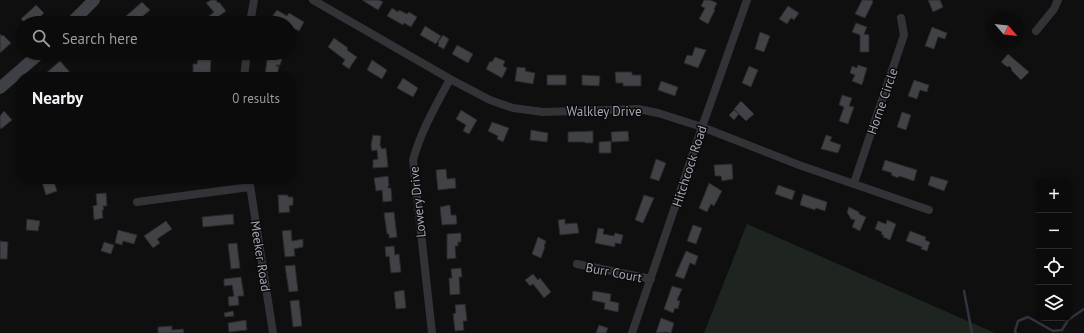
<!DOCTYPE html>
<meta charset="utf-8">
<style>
body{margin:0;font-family:"PT Sans",sans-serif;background:#141415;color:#f1f3f6}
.controls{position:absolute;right:12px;bottom:12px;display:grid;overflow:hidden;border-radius:8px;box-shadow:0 1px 3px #0004}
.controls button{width:36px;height:36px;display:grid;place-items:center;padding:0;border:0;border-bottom:1px solid #2b2b2d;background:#0b0b0c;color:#f1f3f6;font:20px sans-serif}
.compass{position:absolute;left:988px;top:12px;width:36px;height:36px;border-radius:50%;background:#0b0b0c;box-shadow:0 1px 3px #0004;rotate:118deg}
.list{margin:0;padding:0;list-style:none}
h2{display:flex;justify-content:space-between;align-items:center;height:52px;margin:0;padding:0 16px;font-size:17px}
h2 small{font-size:13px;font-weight:400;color:#9a9b9d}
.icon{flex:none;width:22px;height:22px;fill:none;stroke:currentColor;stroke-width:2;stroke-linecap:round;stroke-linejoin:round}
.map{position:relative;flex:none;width:1084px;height:333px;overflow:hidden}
.search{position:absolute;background:#0b0b0c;box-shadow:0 1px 3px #0004;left:16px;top:16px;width:280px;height:44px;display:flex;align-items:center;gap:10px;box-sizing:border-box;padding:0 14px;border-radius:22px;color:#9a9b9d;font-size:15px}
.panel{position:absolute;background:#0b0b0c;box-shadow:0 1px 3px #0004;left:16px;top:72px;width:280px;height:112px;border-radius:16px}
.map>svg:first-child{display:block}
.green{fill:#1e241f}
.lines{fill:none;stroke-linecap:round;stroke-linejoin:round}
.stream{stroke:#2e353c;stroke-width:2.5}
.building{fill:#414246;stroke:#29292c}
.street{stroke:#333337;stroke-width:8}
.secondary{stroke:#3f4045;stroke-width:12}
.labels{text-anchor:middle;stroke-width:3;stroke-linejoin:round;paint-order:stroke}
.street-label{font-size:13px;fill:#a2a6b0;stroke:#0a0a0b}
</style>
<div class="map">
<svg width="1084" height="333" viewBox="0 0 1084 333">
<rect width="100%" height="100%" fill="#0f0f10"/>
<path class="green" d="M 747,224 L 995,333 L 704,333 Z"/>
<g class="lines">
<path class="stream" d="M 964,291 L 972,333
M 1016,333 L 1015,331 L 1018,321 L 1028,317 L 1053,331 L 1062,330 L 1068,320 L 1084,309"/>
</g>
<path class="building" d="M 211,0 L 216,0 L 218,3 L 219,2 L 226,11 L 212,21 L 209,16 L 214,12 L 206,3 Z
M 362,0 L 379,0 L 383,2 L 378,10 Z
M 704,0 L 710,0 L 717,3 L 714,9 L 715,10 L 708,24 L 699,19 L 705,8 L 701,6 Z
M 862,0 L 872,0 L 873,2 L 865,18 L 855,14 Z
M 928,0 L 940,0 L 943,7 L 933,12 Z
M 142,2 L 150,10 L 135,23 L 132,23 L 126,16 Z
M 36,5 L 44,13 L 34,23 L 25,23 L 21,19 Z
M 788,6 L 799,13 L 794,20 L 791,18 L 787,24 L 779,19 Z
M 392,8 L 398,12 L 399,10 L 407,14 L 409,12 L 417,17 L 411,27 L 404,23 L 403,25 L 387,16 Z
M 277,10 L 287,16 L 289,13 L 304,22 L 299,31 L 289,26 L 289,23 L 282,23 L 272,17 Z
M 856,23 L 867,27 L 864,34 L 869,35 L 869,52 L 860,52 L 860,35 L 852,32 Z
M 425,26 L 441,36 L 436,44 L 420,35 Z
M 932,27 L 947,33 L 945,39 L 938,37 L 934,49 L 925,46 Z
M 760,32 L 770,36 L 764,52 L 755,49 Z
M 0,34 L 2,36 L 3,35 L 11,43 L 0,53 Z
M 443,35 L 449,39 L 444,49 L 438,46 L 439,43 L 438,42 Z
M 334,38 L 348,48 L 347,50 L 357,57 L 349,69 L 342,64 L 345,60 L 328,47 Z
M 457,45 L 473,54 L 468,63 L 452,54 Z
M 695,47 L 706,50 L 698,68 L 684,63 L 687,55 L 692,56 Z
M 268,53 L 277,53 L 277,58 L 282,59 L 280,65 L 276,65 L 276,66 L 279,66 L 277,76 L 265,75 Z
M 1008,54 L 1029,72 L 1021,80 L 1011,70 L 1012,69 L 1009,66 L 1007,67 L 1001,62 Z
M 495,57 L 505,61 L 503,66 L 507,68 L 502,78 L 486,69 L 490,61 L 492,62 Z
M 198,59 L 211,60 L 210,77 L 196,77 L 197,73 L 193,73 L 193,64 L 197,64 Z
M 372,60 L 387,70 L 382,79 L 367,70 Z
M 60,61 L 74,77 L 47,77 L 45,74 Z
M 858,65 L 867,68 L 862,85 L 852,81 L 855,75 L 850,73 L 852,66 L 857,68 Z
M 749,66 L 758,70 L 751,87 L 742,83 Z
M 517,67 L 526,68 L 525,71 L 535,73 L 533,84 L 515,81 Z
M 615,72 L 632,72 L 632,75 L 641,75 L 641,86 L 623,86 L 623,83 L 616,83 Z
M 547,75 L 566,75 L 566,85 L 547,85 Z
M 582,75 L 600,76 L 599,86 L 582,85 Z
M 403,78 L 418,88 L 413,97 L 397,88 Z
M 914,80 L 929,85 L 927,92 L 920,90 L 917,99 L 908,96 Z
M 661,81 L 678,87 L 675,96 L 658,90 Z
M 842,95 L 852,98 L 849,106 L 854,107 L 848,124 L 839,121 L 844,107 L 839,105 Z
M 741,101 L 754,114 L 746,121 L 734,109 Z
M 461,110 L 477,120 L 469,134 L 463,131 L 466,125 L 456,119 Z
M 734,110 L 739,114 L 734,120 L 729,115 Z
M 4,111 L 12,120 L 1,129 L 0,127 L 0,116 Z
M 902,112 L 911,115 L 906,130 L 897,127 Z
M 492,122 L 509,128 L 503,142 L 497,139 L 498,136 L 488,131 Z
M 531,130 L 548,133 L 547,142 L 530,140 Z
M 593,131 L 593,143 L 585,143 L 585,142 L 568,142 L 568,132 Z
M 628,131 L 629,141 L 612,142 L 611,132 Z
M 373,135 L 381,136 L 380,145 L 382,149 L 386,148 L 388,167 L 373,168 L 373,160 L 378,159 L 377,150 L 372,151 L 371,145 Z
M 826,135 L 832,137 L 830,141 L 841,145 L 838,153 L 821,149 Z
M 611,141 L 611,153 L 599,153 L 599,142 Z
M 656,159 L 666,163 L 659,181 L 650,178 Z
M 885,160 L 917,170 L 914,181 L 899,176 L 898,178 L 891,175 L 892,173 L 882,170 Z
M 732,164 L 733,179 L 722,181 L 721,176 L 715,176 L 714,165 Z
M 446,169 L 447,179 L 455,178 L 456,188 L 438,190 L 436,170 Z
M 388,176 L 389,186 L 388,186 L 388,188 L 391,188 L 392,201 L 383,202 L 382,190 L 376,191 L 374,178 Z
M 931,176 L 948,181 L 944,191 L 928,185 Z
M 41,179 L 53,179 L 57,191 L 46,195 Z
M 709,183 L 722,191 L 714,206 L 711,204 L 707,212 L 699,208 Z
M 778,185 L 795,191 L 792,200 L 775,194 Z
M 106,193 L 107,206 L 103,206 L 104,210 L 102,210 L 103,218 L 94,220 L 93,206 L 97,205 L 96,194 Z
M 803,194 L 827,202 L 825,211 L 816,208 L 815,210 L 800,205 Z
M 278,195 L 288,195 L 288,197 L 293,197 L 293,205 L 289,206 L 290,212 L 279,213 Z
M 644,195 L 654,198 L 643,223 L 635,220 Z
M 450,205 L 451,215 L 456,215 L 457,224 L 442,225 L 440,207 Z
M 849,207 L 859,212 L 859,214 L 866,217 L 860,231 L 852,227 L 855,220 L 851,219 L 847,212 Z
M 394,212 L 397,237 L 389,238 L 389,234 L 387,234 L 384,213 Z
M 233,214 L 234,224 L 203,227 L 202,217 Z
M 27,219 L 40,221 L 38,231 L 26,230 Z
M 565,219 L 565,224 L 577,223 L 579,233 L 560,235 L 558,220 Z
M 887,220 L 896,224 L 890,240 L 883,237 L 884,236 L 881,234 L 882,232 L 875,229 L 878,221 L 886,224 Z
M 166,221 L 172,229 L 157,239 L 160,243 L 153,248 L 144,236 Z
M 693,225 L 702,228 L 696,244 L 687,241 Z
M 598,228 L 604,229 L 603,234 L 614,236 L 615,233 L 623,235 L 621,244 L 615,243 L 615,247 L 595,243 Z
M 118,230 L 137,235 L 134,244 L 123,241 L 122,245 L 115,243 Z
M 291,230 L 292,241 L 303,239 L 303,247 L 294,249 L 295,256 L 285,257 L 282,231 Z
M 910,231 L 926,237 L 925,240 L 930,242 L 927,251 L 921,249 L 922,247 L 906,241 Z
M 461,233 L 461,242 L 458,242 L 458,246 L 455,246 L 456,258 L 447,259 L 447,234 Z
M 538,237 L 546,241 L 544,246 L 545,247 L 541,258 L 532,254 Z
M 0,241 L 8,242 L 7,259 L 0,259 Z
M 104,242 L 114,245 L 111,254 L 101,251 Z
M 237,243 L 240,268 L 231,269 L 228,244 Z
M 394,246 L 395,255 L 399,254 L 401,272 L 391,273 L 389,256 L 386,257 L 385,247 Z
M 686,251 L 698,256 L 695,265 L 690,263 L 684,279 L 675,276 Z
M 295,265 L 298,291 L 289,292 L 285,266 Z
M 461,268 L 462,277 L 459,277 L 460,294 L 450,295 L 449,278 L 452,278 L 451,269 Z
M 533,274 L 538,280 L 540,278 L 551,292 L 544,298 L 533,284 L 530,286 L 525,280 Z
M 241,277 L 244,296 L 238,296 L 239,305 L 229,306 L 228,297 L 234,296 L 232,285 L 224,286 L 224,279 Z
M 672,286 L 682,289 L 677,300 L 680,301 L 678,309 L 675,308 L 673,313 L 664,309 Z
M 404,290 L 406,308 L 396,309 L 394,292 Z
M 593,291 L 611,294 L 610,301 L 619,303 L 618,312 L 604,309 L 605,303 L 592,300 Z
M 299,300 L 302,326 L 293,327 L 290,301 Z
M 465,304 L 467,321 L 463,321 L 464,330 L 455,331 L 453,314 L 456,313 L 455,305 Z
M 233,311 L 234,316 L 225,317 L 224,313 Z
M 661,318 L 674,323 L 671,333 L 666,332 L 656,333 Z
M 246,320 L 247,330 L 229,332 L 228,323 Z
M 599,325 L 608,328 L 606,333 L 596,333 Z
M 172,326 L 172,330 L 183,329 L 184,333 L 158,333 L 158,327 Z"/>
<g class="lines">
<path class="street" d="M 313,0 L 450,79 L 490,100 L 513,108 L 543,112 L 638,109 L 658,113 L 702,127 L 799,165 L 929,210
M 250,23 L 254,0
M 1036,31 L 1054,9 L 1058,0
M 244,77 L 247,53
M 249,179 L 273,333
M 854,183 L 904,35 L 901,18
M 137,202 L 250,187
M 577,264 L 651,279
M 432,333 L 413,160 C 421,131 436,105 450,79
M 632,333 L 702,127 L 747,0"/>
<path class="secondary" d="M 71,23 L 94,0
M 0,88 L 40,53"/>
</g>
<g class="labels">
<g class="street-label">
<text transform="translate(882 101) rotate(-71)" y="5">Horne Circle</text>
<text x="604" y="116">Walkley Drive</text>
<text transform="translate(689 166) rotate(-72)" y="5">Hitchcock Road</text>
<text transform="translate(417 202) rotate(-96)" y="5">Lowery Drive</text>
<text transform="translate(261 256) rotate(81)" y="5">Meeker Road</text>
<text transform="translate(614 272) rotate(11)" y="5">Burr Court</text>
</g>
</g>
</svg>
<div class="controls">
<button>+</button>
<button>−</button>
<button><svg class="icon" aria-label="locate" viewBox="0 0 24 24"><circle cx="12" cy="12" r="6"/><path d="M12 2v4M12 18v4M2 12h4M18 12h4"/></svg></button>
<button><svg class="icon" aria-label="layers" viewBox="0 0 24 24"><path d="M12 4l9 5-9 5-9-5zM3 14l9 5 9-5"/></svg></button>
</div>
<svg class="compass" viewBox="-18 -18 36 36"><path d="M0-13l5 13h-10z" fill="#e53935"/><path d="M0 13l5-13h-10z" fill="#9a9b9d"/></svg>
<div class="search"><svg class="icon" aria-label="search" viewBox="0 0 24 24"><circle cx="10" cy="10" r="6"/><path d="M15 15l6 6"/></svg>Search here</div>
<section class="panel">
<h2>Nearby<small>0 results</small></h2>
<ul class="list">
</ul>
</section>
</div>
